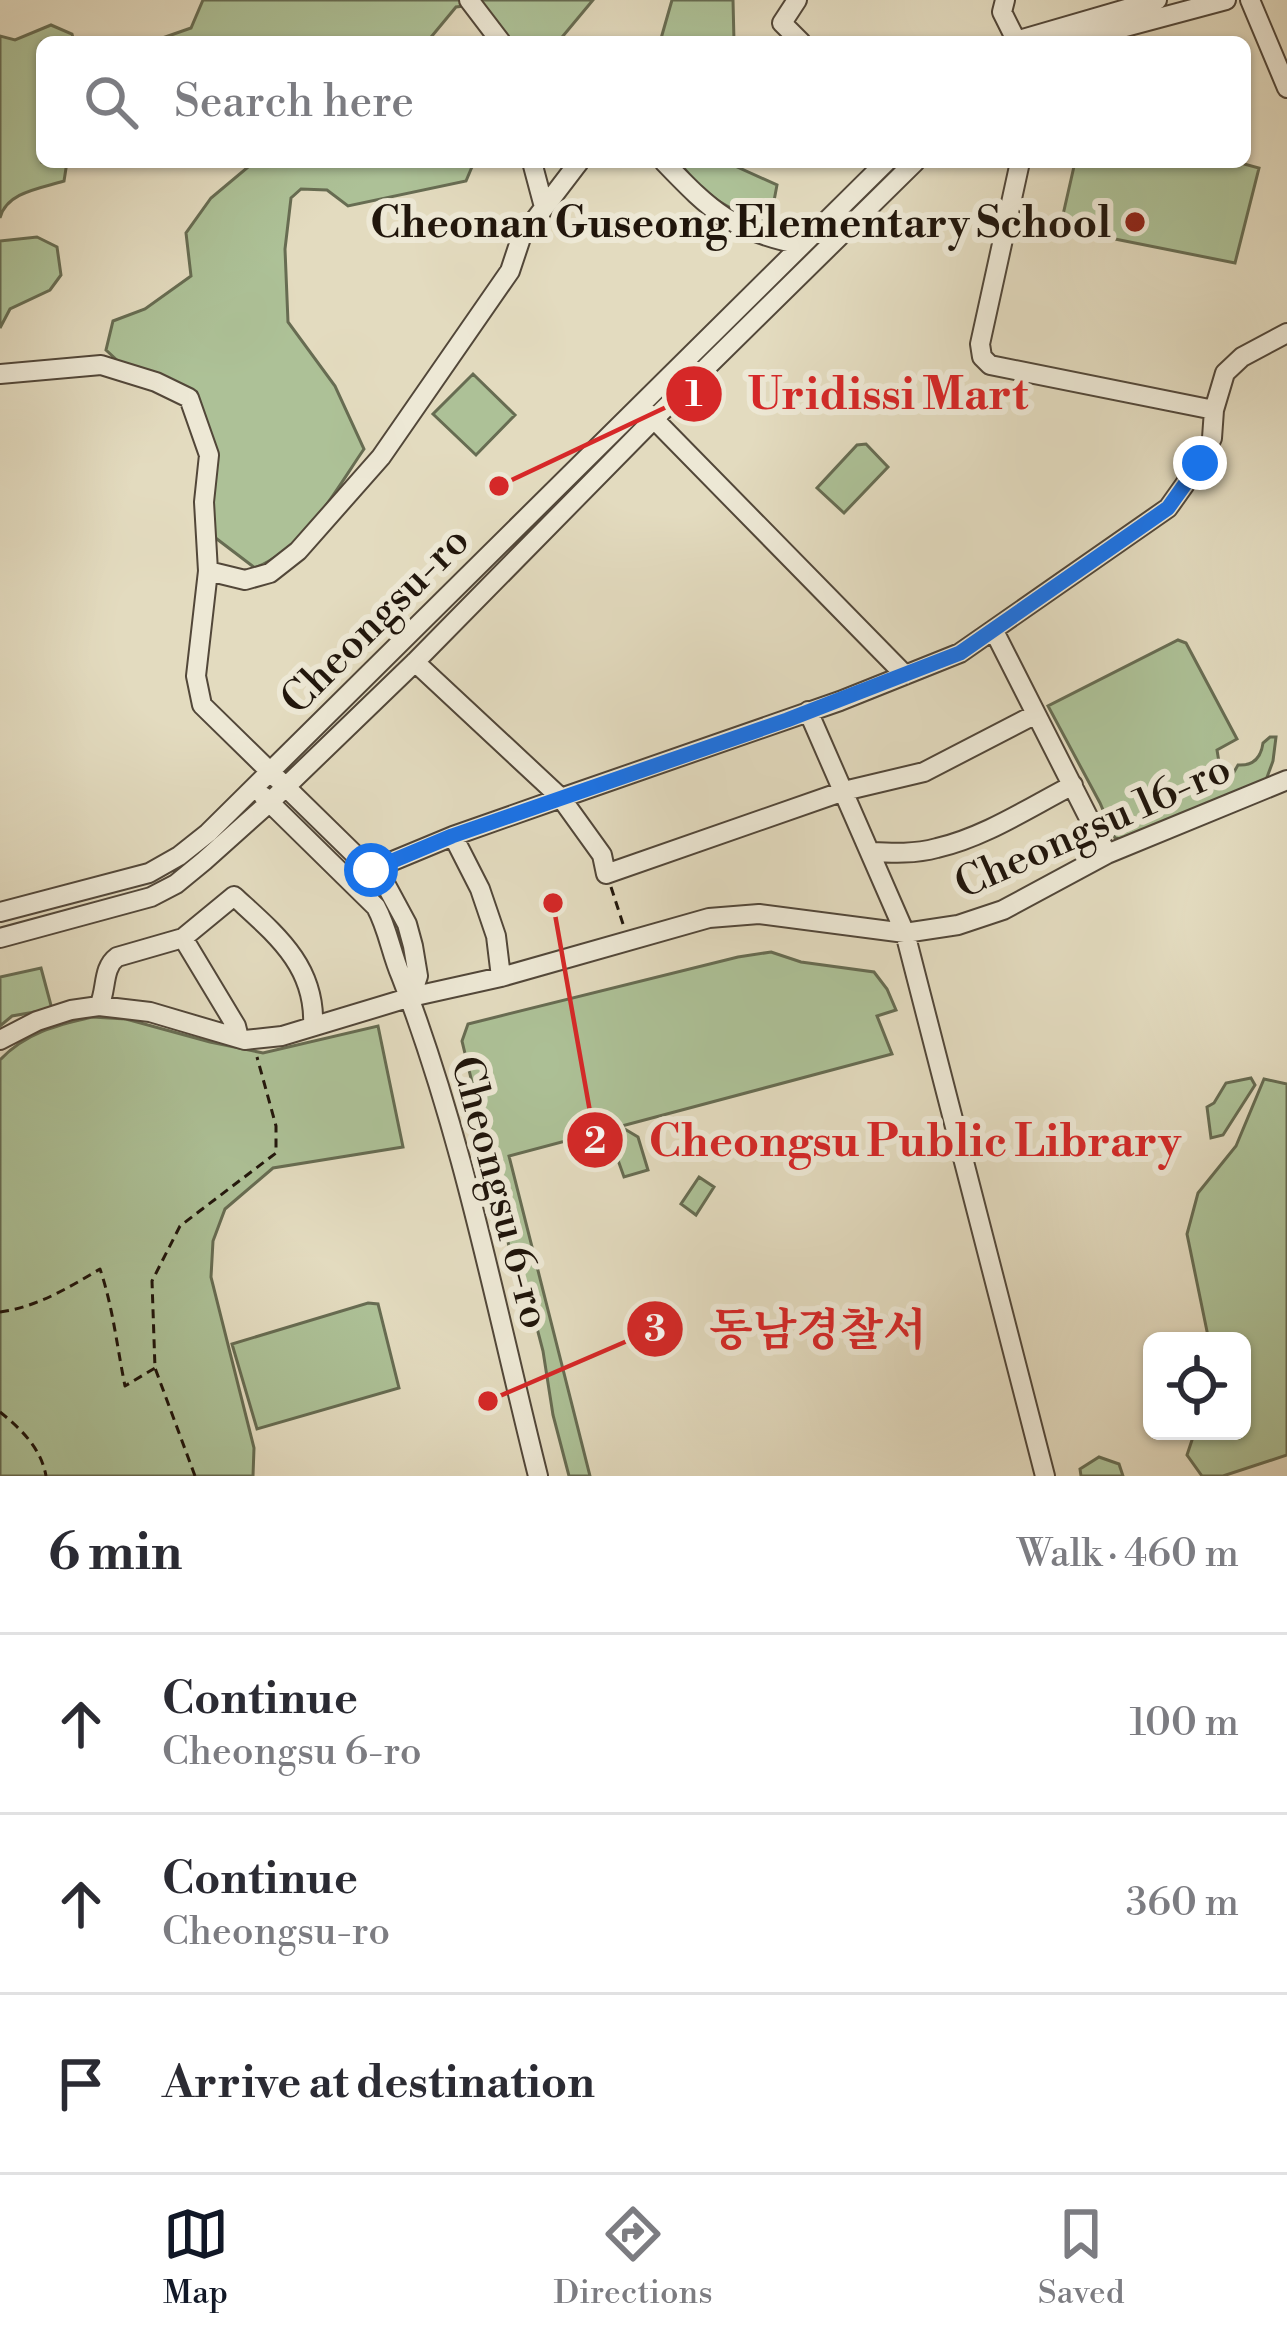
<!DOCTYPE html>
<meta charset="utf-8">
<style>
body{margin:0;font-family:"Libre Bodoni","Noto Serif KR",serif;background:#f7f7f7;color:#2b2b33}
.controls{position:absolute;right:36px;bottom:36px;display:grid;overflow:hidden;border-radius:18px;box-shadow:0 3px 9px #0004}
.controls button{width:108px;height:108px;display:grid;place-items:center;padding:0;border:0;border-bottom:3px solid #e1e1e2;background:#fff;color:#2b2b33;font:60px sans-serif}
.stop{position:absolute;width:36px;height:36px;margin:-27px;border:9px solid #1a73e8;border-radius:50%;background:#fff}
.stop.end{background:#1a73e8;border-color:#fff;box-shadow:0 3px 12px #0008}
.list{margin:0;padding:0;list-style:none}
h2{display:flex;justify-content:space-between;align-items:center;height:156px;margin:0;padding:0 48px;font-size:51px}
h2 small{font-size:39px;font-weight:400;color:#7c7c81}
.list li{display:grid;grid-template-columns:78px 1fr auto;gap:36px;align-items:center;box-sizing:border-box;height:180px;padding:0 48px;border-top:3px solid #e1e1e2}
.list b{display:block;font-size:45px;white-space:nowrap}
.list p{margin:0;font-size:39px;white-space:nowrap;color:#7c7c81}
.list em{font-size:39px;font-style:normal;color:#7c7c81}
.icon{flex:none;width:66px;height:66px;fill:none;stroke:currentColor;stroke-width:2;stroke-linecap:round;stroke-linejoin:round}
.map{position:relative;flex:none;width:1287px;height:1476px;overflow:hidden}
.search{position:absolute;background:#fff;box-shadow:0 3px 9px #0004;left:36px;right:36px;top:36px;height:132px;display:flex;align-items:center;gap:30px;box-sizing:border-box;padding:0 42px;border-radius:18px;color:#7c7c81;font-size:45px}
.sheet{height:696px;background:#fff}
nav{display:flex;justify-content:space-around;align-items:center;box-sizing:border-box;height:168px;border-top:3px solid #e1e1e2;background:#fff;font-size:33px;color:#7c7c81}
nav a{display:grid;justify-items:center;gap:6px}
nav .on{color:#111827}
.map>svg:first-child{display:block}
.green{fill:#adc197;stroke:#676c52;stroke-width:3}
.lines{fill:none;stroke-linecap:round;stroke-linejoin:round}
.minor-casing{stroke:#524739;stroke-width:22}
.path{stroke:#21160c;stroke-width:3;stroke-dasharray:9 6;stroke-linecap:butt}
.minor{stroke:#ede8d5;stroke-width:18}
.route{stroke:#1a73e8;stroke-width:15}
.poi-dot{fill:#8f2418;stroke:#ede8d5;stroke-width:4.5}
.labels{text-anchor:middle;stroke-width:12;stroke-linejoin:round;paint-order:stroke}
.poi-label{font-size:42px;font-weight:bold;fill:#21160c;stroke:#ede8d5;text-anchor:end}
.street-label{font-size:42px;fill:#21160c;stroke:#ede8d5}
.leader{fill:none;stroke:#d62828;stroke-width:4.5}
.callout-dot{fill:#d62828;stroke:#ede8d5;stroke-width:4.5}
.mark-label{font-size:36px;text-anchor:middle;font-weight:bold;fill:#fff}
.callout-label{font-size:45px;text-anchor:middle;font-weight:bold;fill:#d62828;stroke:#ede8d5;stroke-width:12;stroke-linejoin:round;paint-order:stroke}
</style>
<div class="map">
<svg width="1287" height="1476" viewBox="0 0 1287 1476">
<rect width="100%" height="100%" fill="#e3dbbf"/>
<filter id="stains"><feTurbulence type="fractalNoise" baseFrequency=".00167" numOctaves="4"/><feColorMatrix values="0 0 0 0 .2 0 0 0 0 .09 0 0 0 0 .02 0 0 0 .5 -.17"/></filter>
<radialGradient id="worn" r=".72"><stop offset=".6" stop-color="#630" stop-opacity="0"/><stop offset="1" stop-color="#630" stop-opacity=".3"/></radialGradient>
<path class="green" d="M 203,0 L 593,0 L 558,42 L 504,42 L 473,5 L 456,7 L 427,42 L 151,42 L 191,28 Z
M 672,0 L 733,0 L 734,42 L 660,42 Z
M 51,25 L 72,34 L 74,42 L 42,42 L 42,162 L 67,162 L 64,181 C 42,188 6,192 0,218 L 0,36 L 15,40 Z
M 254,162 L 474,162 L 466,181 L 348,206 L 327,190 L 301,189 L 291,198 L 285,249 L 288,322 L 335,386 L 364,449 C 333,494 307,546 255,568 L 213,536 L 207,517 L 215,453 L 191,389 L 120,363 L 106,350 L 113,321 L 145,309 L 191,276 L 186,233 L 211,198 Z
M 679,162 L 733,162 L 733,165 L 777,185 L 770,222 C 727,211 706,197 679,162 Z
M 1075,162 L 1237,162 L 1259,168 L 1235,263 L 1060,228 Z
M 37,237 L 57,247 L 61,275 L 50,290 L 10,309 L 0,328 L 0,241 Z
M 473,374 L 515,415 L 476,455 L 433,414 Z
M 866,444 L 888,467 L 844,513 L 817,488 L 857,445 Z
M 1178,640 L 1186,643 L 1237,739 L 1217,750 L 1219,762 L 1213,776 L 1227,784 L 1238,765 C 1253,766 1261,758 1263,743 L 1270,737 L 1276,737 L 1273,761 L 1266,780 L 1126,840 L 1115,838 L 1100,803 L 1048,706 Z
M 771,952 L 801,962 L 874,972 L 887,989 L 896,1010 L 877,1016 L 892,1054 L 509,1156 L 590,1476 L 569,1476 L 553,1415 L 543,1351 L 531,1305 L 509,1246 L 476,1116 L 476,1099 L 462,1041 L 468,1024 L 738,957 Z
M 41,968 L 52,1009 L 12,1016 L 0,1026 L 0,977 Z
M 92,1017 L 126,1019 L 210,1042 L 263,1053 L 378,1026 L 403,1147 L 273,1168 L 225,1209 L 213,1241 L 211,1277 L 254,1448 L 253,1476 L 0,1476 L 0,1060 C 25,1033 57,1025 92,1017 Z
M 1251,1078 L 1255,1085 L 1223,1135 L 1211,1138 L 1207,1107 L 1214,1103 L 1226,1083 Z
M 1264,1079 L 1287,1084 L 1287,1455 L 1223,1476 L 1202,1476 L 1187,1455 L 1195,1431 L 1242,1431 L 1242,1341 L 1209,1341 L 1187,1234 L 1198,1193 L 1236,1146 Z
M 623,1128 L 638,1137 L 648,1170 L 624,1177 L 608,1132 Z
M 699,1177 L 714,1187 L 696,1215 L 681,1204 Z
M 368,1303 L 378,1304 L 399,1388 L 257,1429 L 232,1344 Z
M 1099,1457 L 1119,1464 L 1123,1476 L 1081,1476 L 1080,1469 Z"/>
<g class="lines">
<defs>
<path id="minor" d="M 469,0 L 501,42
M 797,0 L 782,23 L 801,42
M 1005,0 L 1002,12 L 1017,42
M 1250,0 L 1287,88
M 1012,42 L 1157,0
M 1069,42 L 1226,0
M 532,162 L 544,207
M 664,162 C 712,212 732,231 802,245
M 1020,162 L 980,344 L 982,357 L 990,365 L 1214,410
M 0,374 L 101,365 L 156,382 L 189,398 L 209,455 L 204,502 L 208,571 L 196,676 L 202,705 L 386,885 L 407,924 L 413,946 L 418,976 L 411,997
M 648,413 L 905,675
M 208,571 L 245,580 L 270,573 L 298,551 L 381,457 L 510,271 L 521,238 L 579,162
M 994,631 L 1107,854
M 415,662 L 561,798 L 840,701 L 960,653 L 1168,508 L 1200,463 L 1212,438 L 1214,410 L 1225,373 L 1242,357 L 1287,333
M 808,711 L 905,933 L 1045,1476
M 263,796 L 376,907 C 388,929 391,953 401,976 C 463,1136 496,1309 538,1476
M 453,836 L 480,889 L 496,936 L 501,977
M 871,852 C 893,853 915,854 937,848 C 985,837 1030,807 1073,785
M 371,870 L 453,836 L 561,798 L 602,855 L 606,874 L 844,791 L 924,772 L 1036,714
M 0,912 L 149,873 L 179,856 L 208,833 L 886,162
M 0,938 L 151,897 L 176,884 L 204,861 L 270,802 L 415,662 L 654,419 L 915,162
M 183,938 L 236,1026 L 239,1038
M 99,1006 C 107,990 102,968 117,957 L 183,938 L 234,896 C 274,933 316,965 313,1026
M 0,1040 L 37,1021 L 71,1010 L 99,1006 L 150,1012 L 245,1040 L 282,1036 L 411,997 L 501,977 L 709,918 L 759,914 L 905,933 L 958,925 L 1003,910 L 1107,854 L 1287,780"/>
</defs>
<use href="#minor" class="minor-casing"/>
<path class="path" d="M 611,887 L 623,924
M 0,1312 C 37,1307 68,1288 100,1269 C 113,1307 117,1347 125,1386 L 155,1368
M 0,1412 C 21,1429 41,1448 46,1476
M 195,1476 L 155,1368 L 152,1281 L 180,1226 L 276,1153 L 276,1126 L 257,1057"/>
<use href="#minor" class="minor"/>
</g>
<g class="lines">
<path class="route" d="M 371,870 L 452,836 L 787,720 L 960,653 L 1168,508 L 1200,463"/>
</g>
<circle class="poi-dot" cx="1135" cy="222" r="12"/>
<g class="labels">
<g class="poi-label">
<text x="1111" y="237">Cheonan Guseong Elementary School</text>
</g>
<g class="street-label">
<text transform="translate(374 619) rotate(-45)" y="15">Cheongsu-ro</text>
<text transform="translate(1092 825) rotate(-24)" y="15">Cheongsu 16-ro</text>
<text transform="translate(502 1192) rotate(75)" y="15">Cheongsu 6-ro</text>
</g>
</g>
<path class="leader" d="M499 486L694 394M553 903L595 1140M488 1401L655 1329"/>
<g class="callout-dot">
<circle cx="499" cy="486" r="12"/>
<circle cx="553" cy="903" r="12"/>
<circle cx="488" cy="1401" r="12"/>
<circle cx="694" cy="394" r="30"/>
<circle cx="595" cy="1140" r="30"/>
<circle cx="655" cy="1329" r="30"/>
</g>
<g class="mark-label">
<text x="694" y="406">1</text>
<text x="595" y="1153">2</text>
<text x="655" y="1341">3</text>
</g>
<g class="callout-label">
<text x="888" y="409">Uridissi Mart</text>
<text x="915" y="1156">Cheongsu Public Library</text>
<text x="818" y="1345">동남경찰서</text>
</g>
<rect width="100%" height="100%" filter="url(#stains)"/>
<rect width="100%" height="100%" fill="url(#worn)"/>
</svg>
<div class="controls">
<button><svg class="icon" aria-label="locate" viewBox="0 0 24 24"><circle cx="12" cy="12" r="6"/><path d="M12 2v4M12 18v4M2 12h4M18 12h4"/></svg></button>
</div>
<div class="stop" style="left:371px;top:870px"></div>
<div class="stop end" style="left:1200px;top:463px"></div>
<div class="search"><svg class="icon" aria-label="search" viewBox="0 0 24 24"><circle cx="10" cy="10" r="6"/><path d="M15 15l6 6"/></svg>Search here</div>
</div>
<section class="sheet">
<h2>6 min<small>Walk · 460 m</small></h2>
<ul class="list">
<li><svg class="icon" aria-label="ahead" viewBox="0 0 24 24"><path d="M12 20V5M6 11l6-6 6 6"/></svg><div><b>Continue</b><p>Cheongsu 6-ro</p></div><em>100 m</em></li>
<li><svg class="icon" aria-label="ahead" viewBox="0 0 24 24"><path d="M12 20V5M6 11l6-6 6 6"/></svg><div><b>Continue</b><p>Cheongsu-ro</p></div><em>360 m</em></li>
<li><svg class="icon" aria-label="arrive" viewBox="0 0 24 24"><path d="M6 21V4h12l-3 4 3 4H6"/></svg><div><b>Arrive at destination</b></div></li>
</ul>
</section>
<nav>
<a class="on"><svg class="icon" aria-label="map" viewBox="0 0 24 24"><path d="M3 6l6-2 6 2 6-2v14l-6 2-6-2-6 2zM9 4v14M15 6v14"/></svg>Map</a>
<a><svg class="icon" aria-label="directions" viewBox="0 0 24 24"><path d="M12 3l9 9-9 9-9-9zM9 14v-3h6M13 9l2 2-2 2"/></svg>Directions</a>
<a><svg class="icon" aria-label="saved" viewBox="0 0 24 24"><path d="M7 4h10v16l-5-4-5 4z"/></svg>Saved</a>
</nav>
